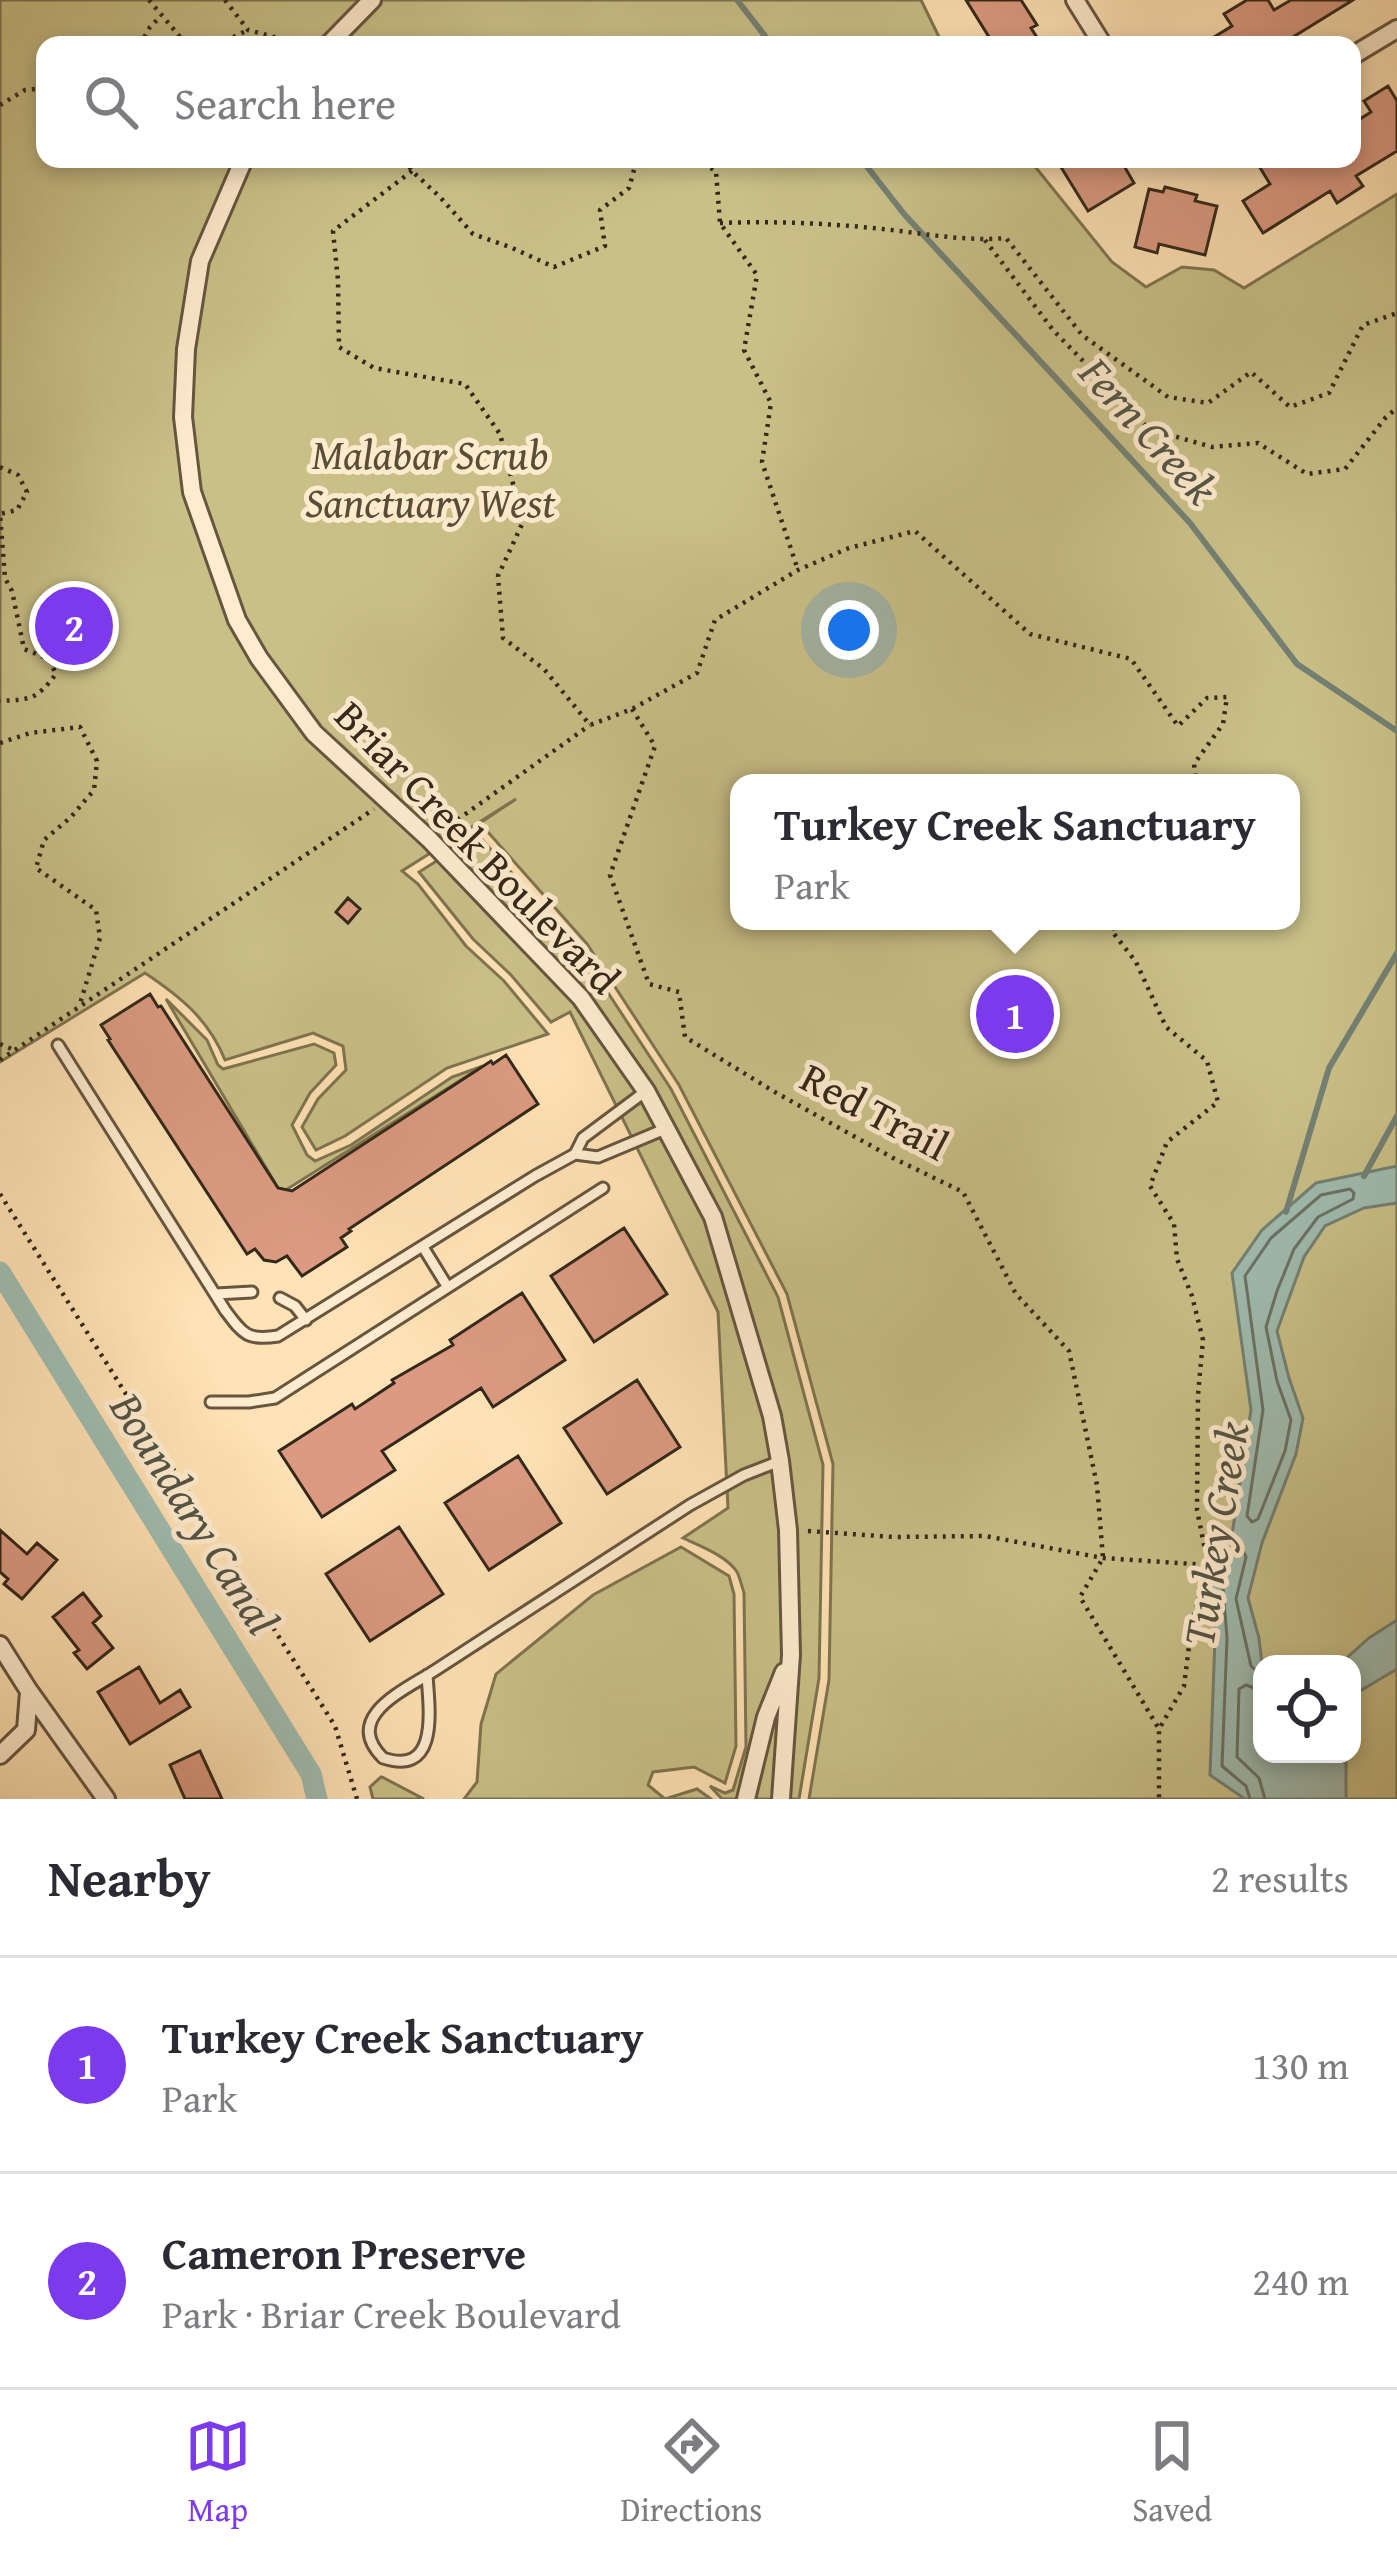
<!DOCTYPE html>
<meta charset="utf-8">
<style>
body{margin:0;font-family:"Gentium Book Plus",serif;background:#f7f7f7;color:#2b2b33}
.controls{position:absolute;right:36px;bottom:36px;display:grid;overflow:hidden;border-radius:24px;box-shadow:0 6px 18px #0003}
.controls button{width:108px;height:108px;display:grid;place-items:center;padding:0;border:0;border-bottom:3px solid #e1e1e2;background:#fff;color:#2b2b33;font:60px sans-serif}
.you{position:absolute;left:849px;top:630px;width:42px;height:42px;margin:-30px;border:9px solid #fff;border-radius:50%;background:#1a73e8;box-shadow:0 0 0 18px #1a73e833}
.badge{display:grid;place-items:center;width:78px;height:78px;border-radius:50%;background:#7c3aed;color:#fff;font-size:39px;font-weight:700}
.pin{position:absolute;translate:-50% -50%;border:6px solid #fff;box-shadow:0 3px 12px #0006}
.popup{position:absolute;left:730px;top:774px;width:570px;height:156px;box-sizing:border-box;display:grid;place-content:center;border-radius:24px;background:#fff;filter:drop-shadow(0 3px 9px #0005);font-size:39px;white-space:nowrap;color:#7c7c81}
.popup b{font-size:45px;color:#2b2b33}
.popup::after{content:'';position:absolute;left:50%;top:100%;margin-left:-24px;border:24px solid transparent;border-top-color:#fff}
.list{margin:0;padding:0;list-style:none}
h2{display:flex;justify-content:space-between;align-items:center;height:156px;margin:0;padding:0 48px;font-size:51px}
h2 small{font-size:39px;font-weight:400;color:#7c7c81}
.list li{display:grid;grid-template-columns:78px 1fr auto;gap:36px;align-items:center;box-sizing:border-box;height:216px;padding:0 48px;border-top:3px solid #e1e1e2}
.list b{display:block;font-size:45px;white-space:nowrap}
.list p{margin:0;font-size:39px;white-space:nowrap;color:#7c7c81}
.list em{font-size:39px;font-style:normal;color:#7c7c81}
.icon{flex:none;width:66px;height:66px;fill:none;stroke:currentColor;stroke-width:2;stroke-linecap:round;stroke-linejoin:round}
.map{position:relative;flex:none;width:1397px;height:1799px;overflow:hidden}
.search{position:absolute;background:#fff;box-shadow:0 6px 18px #0003;left:36px;right:36px;top:36px;height:132px;display:flex;align-items:center;gap:30px;box-sizing:border-box;padding:0 42px;border-radius:24px;color:#7c7c81;font-size:45px}
.sheet{height:588px;background:#fff}
nav{display:flex;justify-content:space-around;align-items:center;box-sizing:border-box;height:168px;border-top:3px solid #e1e1e2;background:#fff;font-size:33px;color:#7c7c81}
nav a{display:grid;justify-items:center;gap:6px}
nav .on{color:#7c3aed}
.map>svg:first-child{display:block}
.green{fill:#c9c088;stroke:#7e7450;stroke-width:3;fill-rule:evenodd}
.water{fill:#a0bdb1;stroke:#748174;stroke-width:3}
.lines{fill:none;stroke-linecap:round;stroke-linejoin:round}
.shore{stroke:#6a7265;stroke-width:3}
.stream{stroke:#748174;stroke-width:6}
.canal{stroke:#a0bdb1;stroke-width:21}
.building{fill:#db9a81;stroke:#332819;stroke-width:3}
.service-casing{stroke:#665640;stroke-width:15}
.minor-casing{stroke:#665640;stroke-width:22}
.path{stroke:#332819;stroke-width:4.5;stroke-dasharray:3 6;stroke-linecap:butt}
.service{stroke:#ffeccf;stroke-width:9}
.minor{stroke:#ffeccf;stroke-width:16}
.labels{text-anchor:middle;stroke-width:10;stroke-linejoin:round;paint-order:stroke}
.park-label{font-size:42px;font-style:italic;fill:#584e35;stroke:#ffeccf}
.street-label{font-size:42px;fill:#332819;stroke:#ffeccf}
.water-label{font-size:45px;font-style:italic;fill:#545547;stroke:#ffeccf}
</style>
<div class="map">
<svg width="1397" height="1799" viewBox="0 0 1397 1799">
<rect width="100%" height="100%" fill="#ffe2b5"/>
<filter id="stains"><feTurbulence type="fractalNoise" baseFrequency=".00167" numOctaves="4"/><feColorMatrix values="0 0 0 0 .2 0 0 0 0 .09 0 0 0 0 .02 0 0 0 .5 -.17"/></filter>
<radialGradient id="worn" r=".72"><stop offset=".6" stop-color="#630" stop-opacity="0"/><stop offset="1" stop-color="#630" stop-opacity=".3"/></radialGradient>
<path class="green" d="M 0,0 L 921,0 L 943,45 L 45,45 L 45,159 L 1029,159 L 1112,262 L 1146,287 L 1182,267 L 1214,270 L 1244,288 L 1397,194 L 1397,1799 L 809,1799 L 829,1680 L 833,1464 L 787,1294 L 679,1085 L 587,944 L 480,823 L 516,799 L 402,871 L 418,884 L 466,946 L 504,981 L 548,1034 L 447,1068 L 345,1136 L 316,1150 L 302,1127 L 318,1099 L 346,1070 L 343,1046 L 313,1033 L 225,1060 C 209,1020 181,997 145,973 L 0,1062 ZM 739,783 L 1291,783 L 1291,921 L 739,921 ZM 1262,1664 L 1352,1664 L 1352,1754 L 1262,1754 Z
M 478,835 L 580,950 L 671,1089 L 778,1297 L 823,1465 L 819,1678 L 799,1799 L 722,1799 L 710,1786 L 725,1793 L 733,1790 L 746,1747 L 744,1593 C 743,1590 739,1575 737,1572 C 727,1556 700,1546 683,1538 L 728,1508 L 718,1312 L 570,1012 L 551,1022 L 511,975 L 473,939 L 419,872 Z
M 166,999 L 207,1040 L 218,1065 L 223,1069 L 314,1044 L 334,1053 L 336,1065 L 310,1093 L 292,1125 L 307,1155 L 315,1161 L 351,1145 L 452,1077 L 483,1066 L 281,1193 Z
M 681,1547 L 729,1576 L 734,1594 L 736,1746 L 725,1783 L 694,1767 L 653,1772 L 648,1785 L 665,1799 L 697,1789 L 711,1799 L 464,1799 L 477,1782 L 481,1724 L 496,1674 L 593,1595 Z
M 381,1777 L 382,1777 L 424,1799 L 373,1799 L 370,1787 Z"/>
<path class="water" d="M 1397,1166 L 1397,1203 L 1364,1208 L 1325,1226 L 1304,1257 L 1277,1331 L 1289,1378 L 1303,1418 L 1296,1454 L 1262,1543 L 1248,1598 L 1259,1638 L 1262,1664 L 1262,1754 L 1346,1754 L 1346,1799 L 1245,1799 L 1210,1775 L 1215,1638 L 1211,1587 L 1215,1543 L 1231,1541 L 1251,1410 L 1232,1273 L 1262,1230 L 1316,1183 Z
M 1397,1620 L 1397,1669 L 1355,1694 L 1352,1707 L 1352,1664 L 1340,1664 L 1369,1638 Z"/>
<g class="lines">
<path class="shore" d="M 1350,1189 L 1354,1193 L 1353,1199 L 1318,1217 L 1294,1249 L 1277,1291 L 1266,1327 L 1277,1381 L 1291,1420 L 1285,1451 L 1258,1519 L 1252,1522 L 1247,1516 L 1263,1410 L 1245,1276 L 1271,1238 L 1321,1195 Z
M 1262,1691 L 1246,1685 L 1239,1689 L 1237,1757 L 1259,1778 L 1265,1799
M 1250,1799 L 1246,1786 L 1222,1766 L 1227,1638 L 1223,1587 L 1226,1557 L 1239,1550 L 1244,1552 L 1246,1557 L 1236,1599 L 1251,1666 L 1262,1676"/>
<path class="stream" d="M 737,0 L 772,45
M 861,159 L 904,214 L 1190,523 L 1297,664 L 1397,731
M 1364,1176 L 1397,1116
M 1286,1212 L 1329,1068 L 1397,953"/>
<path class="canal" d="M 0,1272 L 311,1774 L 317,1799"/>
</g>
<path class="building" d="M 966,0 L 1021,0 L 1037,25 L 1031,28 L 1042,45 L 994,45 Z
M 1247,0 L 1268,0 L 1274,10 L 1291,0 L 1353,0 L 1280,45 L 1274,38 L 1263,45 L 1201,45 L 1232,26 L 1224,14 Z
M 1388,86 L 1397,101 L 1397,151 L 1356,176 L 1363,186 L 1337,203 L 1330,191 L 1263,233 L 1243,201 L 1270,184 L 1259,166 L 1270,159 L 1352,159 L 1352,124 L 1371,112 L 1364,101 Z
M 1056,159 L 1120,159 L 1134,183 L 1088,211 Z
M 1165,187 L 1197,195 L 1195,201 L 1217,206 L 1205,255 L 1159,244 L 1157,253 L 1135,247 L 1149,189 L 1163,192 Z
M 348,898 L 360,909 L 348,923 L 336,912 Z
M 150,994 L 158,1007 L 161,1006 L 278,1188 L 292,1191 L 491,1061 L 493,1064 L 506,1055 L 538,1104 L 349,1229 L 351,1231 L 341,1238 L 347,1247 L 302,1276 L 287,1256 L 276,1262 L 264,1260 L 255,1249 L 247,1254 L 108,1040 L 110,1039 L 101,1025 Z
M 624,1228 L 667,1294 L 594,1342 L 551,1276 Z
M 522,1293 L 565,1360 L 493,1407 L 481,1388 L 382,1451 L 395,1470 L 322,1517 L 279,1451 L 352,1404 L 355,1409 L 394,1383 L 392,1380 L 453,1345 L 450,1340 Z
M 637,1380 L 680,1447 L 607,1494 L 564,1428 Z
M 518,1456 L 561,1523 L 489,1570 L 445,1503 Z
M 399,1527 L 443,1594 L 370,1641 L 326,1574 Z
M 0,1530 L 27,1554 L 37,1543 L 57,1560 L 22,1599 L 4,1584 L 8,1579 L 0,1572 Z
M 83,1593 L 101,1616 L 93,1623 L 113,1648 L 87,1669 L 74,1653 L 79,1650 L 53,1617 Z
M 139,1667 L 160,1703 L 180,1690 L 190,1707 L 130,1744 L 98,1692 Z
M 200,1751 L 222,1799 L 185,1799 L 170,1765 Z"/>
<g class="lines">
<defs>
<path id="service" d="M 58,1045 L 225,1310 C 243,1334 247,1341 278,1336 L 535,1176 L 575,1154
M 646,1091 L 583,1138 L 575,1154 L 598,1157 L 665,1129
M 423,1247 L 447,1286
M 216,1294 L 252,1292
M 280,1298 L 295,1306 L 306,1320
M 211,1402 L 249,1402 L 275,1398 L 603,1188
M 427,1675 C 429,1708 440,1777 383,1758 C 342,1717 403,1691 434,1671 L 690,1505 L 744,1475 L 780,1461"/>
<path id="minor" d="M 1075,0 L 1103,45
M 328,45 L 372,0
M 1352,56 L 1397,29
M 244,159 L 200,261 L 186,349 L 183,417 L 192,492 L 237,620 L 259,658 L 314,733 L 429,839 L 581,998 L 646,1091 L 713,1217 L 772,1416 L 780,1461 L 788,1530 L 791,1655 L 781,1799
M 0,1645 L 29,1691 L 106,1799
M 0,1755 L 26,1730 L 29,1692
M 746,1799 L 766,1717 L 784,1672"/>
</defs>
<use href="#service" class="service-casing"/>
<use href="#minor" class="minor-casing"/>
<path class="path" d="M 149,0 L 181,38 L 198,45
M 225,0 L 248,30 L 274,37 L 283,45
M 140,45 L 150,27 L 161,16
M 217,45 L 248,30
M 0,105 L 25,90 L 45,88
M 405,159 L 412,171 L 440,197 L 473,234 L 510,247 L 554,267 L 605,246 L 600,210 L 629,188 L 637,159
M 695,159 L 716,171 L 720,223 L 757,275 L 744,350 L 771,403 L 762,462 L 798,570
M 412,171 L 333,231 L 338,280 L 339,347 L 374,368 L 465,384 L 500,434 L 523,522 L 498,576 L 503,638 L 544,669 L 590,725 L 632,709 L 697,673 L 715,620 L 798,570 L 849,548 L 915,531 L 1030,634 L 1131,659 L 1178,726 L 1207,698 L 1227,697 L 1223,724 L 1194,764 L 1196,783
M 720,223 C 771,221 822,223 873,228 C 917,232 962,242 1006,238 L 1082,335 L 1168,397 L 1208,403 L 1251,372 L 1290,407 L 1329,393 L 1363,325 L 1397,313
M 985,240 L 1053,330 L 1149,429 L 1212,447 L 1258,443 L 1307,474 L 1345,469 L 1386,417 L 1397,408
M 0,467 L 18,475 L 27,492 L 17,510 L 0,514 L 5,578 L 12,591 L 24,649 L 49,659 L 56,674 C 36,700 32,699 0,701
M 632,709 L 655,746 L 610,875 L 649,984 L 679,992 L 685,1037 L 773,1091 L 893,1158 L 963,1192 L 1016,1294 L 1069,1351 L 1097,1485 L 1103,1558 L 1080,1597 L 1159,1729
M 0,743 L 30,733 L 80,727 L 97,761 L 94,790 L 71,817 L 44,840 L 36,868 L 96,910 L 100,938 L 79,1007
M 443,830 L 590,725
M 1120,921 L 1111,930 L 1136,962 L 1166,1027 L 1207,1061 L 1218,1102 L 1167,1142 L 1150,1186 L 1174,1224 L 1177,1259 L 1192,1296 L 1203,1340 L 1198,1395 L 1197,1510 L 1208,1565 L 1192,1622 L 1184,1686 L 1159,1729 L 1159,1799
M 0,1044 L 14,1050
M 0,1060 L 374,809
M 0,1194 L 335,1726 L 357,1799
M 808,1531 L 894,1537 L 985,1536 L 1103,1558 L 1208,1565"/>
<use href="#service" class="service"/>
<use href="#minor" class="minor"/>
</g>
<g class="labels">
<g class="park-label">
<text x="430" y="469">Malabar Scrub<tspan x="430" dy="48">Sanctuary West</tspan></text>
</g>
<g class="street-label">
<text transform="translate(478 847) rotate(46)" y="15">Briar Creek Boulevard</text>
<text transform="translate(875 1111) rotate(28)" y="15">Red Trail</text>
</g>
<g class="water-label">
<text transform="translate(1149 430) rotate(48)" y="16">Fern Creek</text>
<text transform="translate(195 1513) rotate(58)" y="16">Boundary Canal</text>
<text transform="translate(1215 1534) rotate(-81)" y="16">Turkey Creek</text>
</g>
</g>
<rect width="100%" height="100%" filter="url(#stains)"/>
<rect width="100%" height="100%" fill="url(#worn)"/>
</svg>
<div class="controls">
<button><svg class="icon" aria-label="locate" viewBox="0 0 24 24"><circle cx="12" cy="12" r="6"/><path d="M12 2v4M12 18v4M2 12h4M18 12h4"/></svg></button>
</div>
<div class="you"></div>
<div class="pin badge" style="left:1015px;top:1014px">1</div>
<div class="popup"><b>Turkey Creek Sanctuary</b>Park</div>
<div class="pin badge" style="left:74px;top:626px">2</div>
<div class="search"><svg class="icon" aria-label="search" viewBox="0 0 24 24"><circle cx="10" cy="10" r="6"/><path d="M15 15l6 6"/></svg>Search here</div>
</div>
<section class="sheet">
<h2>Nearby<small>2 results</small></h2>
<ul class="list">
<li><span class="badge">1</span><div><b>Turkey Creek Sanctuary</b><p>Park</p></div><em>130 m</em></li>
<li><span class="badge">2</span><div><b>Cameron Preserve</b><p>Park · Briar Creek Boulevard</p></div><em>240 m</em></li>
</ul>
</section>
<nav>
<a class="on"><svg class="icon" aria-label="map" viewBox="0 0 24 24"><path d="M3 6l6-2 6 2 6-2v14l-6 2-6-2-6 2zM9 4v14M15 6v14"/></svg>Map</a>
<a><svg class="icon" aria-label="directions" viewBox="0 0 24 24"><path d="M12 3l9 9-9 9-9-9zM9 14v-3h6M13 9l2 2-2 2"/></svg>Directions</a>
<a><svg class="icon" aria-label="saved" viewBox="0 0 24 24"><path d="M7 4h10v16l-5-4-5 4z"/></svg>Saved</a>
</nav>
